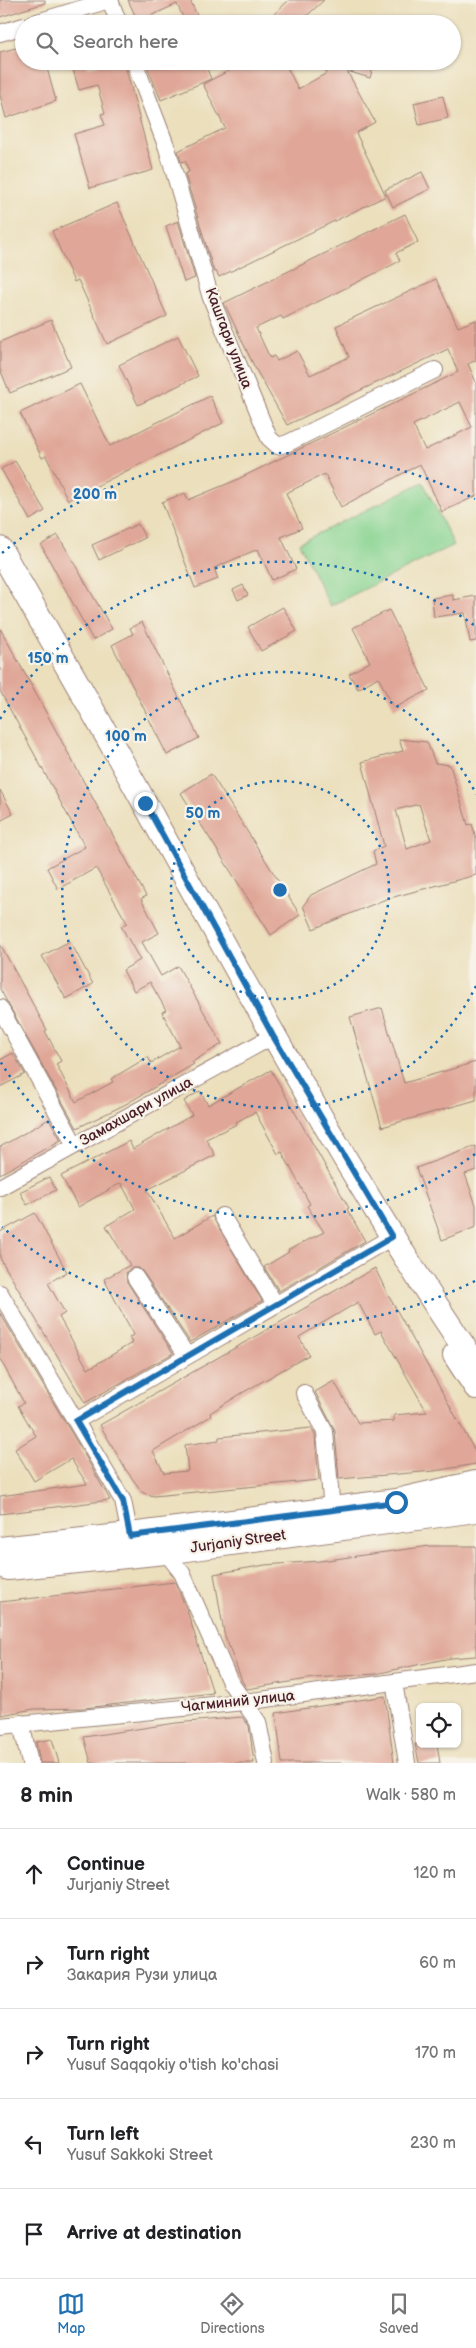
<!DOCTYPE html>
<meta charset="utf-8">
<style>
body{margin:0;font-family:"Balsamiq Sans",sans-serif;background:#f6f6f6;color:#202124}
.controls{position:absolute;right:15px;bottom:15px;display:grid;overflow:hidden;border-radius:8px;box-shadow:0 1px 4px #0004}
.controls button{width:45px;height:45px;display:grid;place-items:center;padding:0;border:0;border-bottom:1px solid #e0e0e0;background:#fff;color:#202124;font:25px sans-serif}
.stop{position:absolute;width:15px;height:15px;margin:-11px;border:4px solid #1f6fb2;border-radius:50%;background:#fff}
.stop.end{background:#1f6fb2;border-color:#fff;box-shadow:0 1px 5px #0008}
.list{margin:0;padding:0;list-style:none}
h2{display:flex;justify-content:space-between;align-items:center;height:65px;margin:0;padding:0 20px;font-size:21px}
h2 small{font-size:16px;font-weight:400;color:#757577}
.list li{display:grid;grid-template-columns:32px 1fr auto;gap:15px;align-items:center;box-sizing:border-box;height:90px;padding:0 20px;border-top:1px solid #e0e0e0}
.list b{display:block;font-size:19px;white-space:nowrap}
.list p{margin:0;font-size:16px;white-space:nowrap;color:#757577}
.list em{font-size:16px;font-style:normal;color:#757577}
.icon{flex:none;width:28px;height:28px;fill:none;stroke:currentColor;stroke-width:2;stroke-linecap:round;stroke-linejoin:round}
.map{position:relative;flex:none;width:476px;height:1763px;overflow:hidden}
.search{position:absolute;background:#fff;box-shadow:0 1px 4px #0004;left:15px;right:15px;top:15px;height:55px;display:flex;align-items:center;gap:12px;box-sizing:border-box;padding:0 18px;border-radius:28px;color:#757577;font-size:19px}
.sheet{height:515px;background:#fff}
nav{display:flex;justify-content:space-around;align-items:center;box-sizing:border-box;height:70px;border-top:1px solid #e0e0e0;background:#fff;font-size:14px;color:#757577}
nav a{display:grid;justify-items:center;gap:2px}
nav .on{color:#1f6fb2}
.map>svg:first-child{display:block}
.green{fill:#88d491;stroke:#697a5e}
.building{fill:#e0a798;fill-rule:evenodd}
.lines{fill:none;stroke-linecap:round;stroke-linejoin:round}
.minor-casing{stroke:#9a7f74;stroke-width:18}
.secondary-casing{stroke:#9a7f74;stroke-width:26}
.primary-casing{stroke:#9a7f74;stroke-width:28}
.minor{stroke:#fff;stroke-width:16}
.secondary{stroke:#fff;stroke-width:24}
.primary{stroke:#fff;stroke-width:26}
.route{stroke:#1f6fb2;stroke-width:6}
.ring{fill:none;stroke:#1f6fb2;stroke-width:2.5;stroke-dasharray:2.5 5}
.labels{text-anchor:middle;stroke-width:4.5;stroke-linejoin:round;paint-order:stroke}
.street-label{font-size:15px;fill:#4a1f2b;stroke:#f7f3e8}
.centre{fill:#1f6fb2;stroke:#f7f3e8;stroke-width:2.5}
.ring-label{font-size:15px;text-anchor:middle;font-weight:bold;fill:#1f6fb2;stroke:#f7f3e8;stroke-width:4.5;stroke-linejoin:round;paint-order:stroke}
</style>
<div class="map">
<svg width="476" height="1763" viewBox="0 0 476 1763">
<rect width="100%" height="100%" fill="#f7f3e8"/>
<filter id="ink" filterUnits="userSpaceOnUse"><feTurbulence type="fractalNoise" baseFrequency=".02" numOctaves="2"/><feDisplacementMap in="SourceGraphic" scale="10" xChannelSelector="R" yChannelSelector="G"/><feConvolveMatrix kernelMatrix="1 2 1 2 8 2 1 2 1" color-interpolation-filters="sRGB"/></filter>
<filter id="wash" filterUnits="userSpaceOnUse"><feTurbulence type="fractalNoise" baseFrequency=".0096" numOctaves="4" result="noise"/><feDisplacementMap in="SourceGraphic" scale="20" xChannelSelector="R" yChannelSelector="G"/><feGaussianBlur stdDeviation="1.12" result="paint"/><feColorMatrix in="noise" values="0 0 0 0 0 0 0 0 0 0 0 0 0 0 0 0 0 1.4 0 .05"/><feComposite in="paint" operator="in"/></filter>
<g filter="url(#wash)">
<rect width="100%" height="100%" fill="#ebdfbc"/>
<path class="green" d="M 423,482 L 454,545 L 330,606 L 299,543 Z"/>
<g id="blocks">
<path class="building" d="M 0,0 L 45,0 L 45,3 L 0,17 Z
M 128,0 L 190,0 L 201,24 L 186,24 L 177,4 L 150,16 L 154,24 L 139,24 Z
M 289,0 L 324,0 L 298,24 L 282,24 L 273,15 Z
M 24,46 L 24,61 L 45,61 L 56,101 L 6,118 L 0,95 L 0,52 Z
M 111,61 L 124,61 L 153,170 L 90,188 L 74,134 L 105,125 L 101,114 L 105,113 L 97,85 L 79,90 L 72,66 L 86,62 L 88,68 Z
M 158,61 L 204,61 L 211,79 L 161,100 L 147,66 Z
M 248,61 L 284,61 L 298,89 L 327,73 L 316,61 L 375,61 L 370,78 L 347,71 L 375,122 L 356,133 L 386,196 L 219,277 L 216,271 L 214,272 L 185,174 L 189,172 L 185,161 L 181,162 L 178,151 L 225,128 L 203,84 Z
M 443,96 L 448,118 L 419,125 L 414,103 Z
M 422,172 L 430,189 L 393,207 L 385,190 Z
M 117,203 L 167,316 L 107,344 L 78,280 L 74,282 L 52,231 Z
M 405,214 L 418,242 L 396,253 L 400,261 L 283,319 L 281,316 L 256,328 L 270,358 L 274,356 L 277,361 L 297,351 L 310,375 L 349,357 L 336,326 L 436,279 L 458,327 L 476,320 L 476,360 L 468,364 L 476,382 L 476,496 L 442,512 L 420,464 L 341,507 L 325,474 L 286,493 L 302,528 L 281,537 L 296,569 L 272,580 L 258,549 L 214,568 L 218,579 L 195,588 L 162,502 L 185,493 L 188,500 L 234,481 L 458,372 L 448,349 L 287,425 L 254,366 L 224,303 ZM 460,402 L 472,427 L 425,450 L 413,425 Z
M 178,221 L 195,278 L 184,282 L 166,226 Z
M 51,320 L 71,367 L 10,393 L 0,369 L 0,342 Z
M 178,336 L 198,376 L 138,405 L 119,365 Z
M 80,384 L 110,446 L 210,396 L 223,423 L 68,500 L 46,456 L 42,458 L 20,413 Z
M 15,461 L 45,511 L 30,520 L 1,469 Z
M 138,524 L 145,538 L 99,560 L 92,545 Z
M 58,535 L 112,629 L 93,640 L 41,545 Z
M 243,585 L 248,595 L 238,600 L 233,590 Z
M 453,595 L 453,600 L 476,596 L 476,641 L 470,642 L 465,613 L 434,617 L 432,598 Z
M 283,607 L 297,631 L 261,651 L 248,627 Z
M 389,610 L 429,690 L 394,708 L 378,677 L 358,689 L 349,674 L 370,662 L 353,628 Z
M 142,622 L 199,738 L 167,755 L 112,645 L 133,634 L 130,628 Z
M 0,628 L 146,896 L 141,899 L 159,933 L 142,942 L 161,976 L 178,966 L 222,1044 L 192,1062 L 194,1064 L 126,1104 L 77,1128 L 0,989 L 0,944 L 47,1030 L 45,1031 L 61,1061 L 56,1064 L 76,1102 L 113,1082 L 111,1079 L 148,1057 L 151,1063 L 180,1046 L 162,1012 L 166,1010 L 150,982 L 134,991 L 123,970 L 140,960 L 121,926 L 127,923 L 96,868 L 58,889 L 47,868 L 85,847 L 0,691 Z
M 399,739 L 427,742 L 435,763 L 450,765 L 468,825 L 472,824 L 476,838 L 476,875 L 386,899 L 313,929 L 303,906 L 311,895 L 376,864 L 373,851 L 384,846 L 362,762 L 403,751 ZM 419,804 L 431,840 L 407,849 L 396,810 Z
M 211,774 L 300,915 L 271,935 L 181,793 Z
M 0,790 L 13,814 L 0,821 Z
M 70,941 L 93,984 L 66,999 L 42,956 Z
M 382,1008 L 404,1083 L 476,1062 L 476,1100 L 382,1127 L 350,1017 Z
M 13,1053 L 25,1074 L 0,1087 L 0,1060 Z
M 271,1070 L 349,1208 L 347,1209 L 365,1241 L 279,1291 L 264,1267 L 289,1252 L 288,1250 L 324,1232 L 307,1206 L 310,1204 L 282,1152 L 278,1154 L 255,1112 L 236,1122 L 237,1124 L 206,1139 L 215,1155 L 147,1190 L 175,1238 L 212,1216 L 262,1301 L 190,1342 L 143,1272 L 139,1268 L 130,1268 L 126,1273 L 127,1282 L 173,1353 L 85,1403 L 0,1258 L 0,1232 L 35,1213 L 67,1272 L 48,1283 L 65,1313 L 59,1317 L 88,1369 L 132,1343 L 129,1337 L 134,1335 L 104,1279 L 130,1265 L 106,1226 L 135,1209 L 121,1183 L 78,1207 L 61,1176 L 129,1141 L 133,1149 L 192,1115 L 184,1101 L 200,1091 L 208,1105 Z
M 49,1119 L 61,1140 L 0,1174 L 0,1147 Z
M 476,1146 L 476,1170 L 465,1174 L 476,1205 L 476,1227 L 442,1240 L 416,1168 Z
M 49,1177 L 56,1190 L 27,1205 L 20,1192 Z
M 375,1268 L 386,1291 L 476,1453 L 476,1464 L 434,1471 L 339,1479 L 335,1431 L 315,1392 L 334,1381 L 358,1423 L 394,1421 L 394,1415 L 427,1412 L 381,1331 L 375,1334 L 358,1302 L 299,1337 L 309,1355 L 242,1393 L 210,1413 L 211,1416 L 153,1451 L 164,1473 L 188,1471 L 185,1445 L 219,1440 L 219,1437 L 311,1428 L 315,1435 L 319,1480 L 154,1496 L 143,1493 L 126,1470 L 100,1425 Z
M 0,1313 L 84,1454 L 110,1500 L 0,1514 L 0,1496 L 87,1484 L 71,1459 L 34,1481 L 15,1449 L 36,1436 L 18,1406 L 24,1403 L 0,1359 Z
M 430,1546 L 476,1546 L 476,1656 L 450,1658 L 375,1674 L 314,1678 L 247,1689 L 242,1681 L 224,1633 L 214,1574 L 265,1565 L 320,1561 Z
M 175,1582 L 187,1610 L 213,1693 L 84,1708 L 34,1709 L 1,1715 L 0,1602 Z
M 385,1696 L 394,1763 L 282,1763 L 276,1713 Z
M 242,1717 L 249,1726 L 254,1763 L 91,1763 L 84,1737 L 176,1723 Z
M 52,1739 L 59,1763 L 40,1763 L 36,1742 Z
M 415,1744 L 437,1744 L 440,1763 L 419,1763 Z"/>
</g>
</g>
<g filter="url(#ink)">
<use href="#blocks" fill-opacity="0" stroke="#9a7f74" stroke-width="1"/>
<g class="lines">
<defs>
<path id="minor" d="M 110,0 L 119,24
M 31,24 L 109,0
M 0,33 L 24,26
M 134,61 L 167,148 L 211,298 L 269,438 L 278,446 L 288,443 L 435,370
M 0,1008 L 75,1145
M 0,1187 L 273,1036
M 222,1216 L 275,1304
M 135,1277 L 187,1356
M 0,1293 L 123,1501 L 130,1536
M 304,1393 L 325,1432 L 332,1510
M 76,1421 L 392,1237
M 165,1551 L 182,1573 L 230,1682 L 258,1722 L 266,1763
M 394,1682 L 407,1763
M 21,1723 L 30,1763
M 0,1726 L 244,1702 L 476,1671"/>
<path id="secondary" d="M 0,549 C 52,640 105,730 155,822 C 257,1006 357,1191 476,1365
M 455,1355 L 476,1387"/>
<path id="primary" d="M 0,1550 L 130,1536 L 396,1502 L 476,1484
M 8,1567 L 165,1551 L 476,1509"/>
</defs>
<use href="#minor" class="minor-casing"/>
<use href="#secondary" class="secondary-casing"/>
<use href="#primary" class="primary-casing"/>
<use href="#minor" class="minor"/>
<use href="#secondary" class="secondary"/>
<use href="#primary" class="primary"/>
</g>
</g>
<g class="lines" filter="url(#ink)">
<path class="route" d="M 145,803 L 273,1036 L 392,1237 L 76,1421 L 123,1501 L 130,1536 L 396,1502"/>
</g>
<g class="ring">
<circle cx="280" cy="890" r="109"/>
<path d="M476 986A218 218 0 1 1 476 794"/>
<path d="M475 1154A328 328 0 0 1 0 1061M0 719A328 328 0 0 1 475 626"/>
<path d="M475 1281A437 437 0 0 1 2 1227M2 553A437 437 0 0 1 475 499"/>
</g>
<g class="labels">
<g class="street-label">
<text transform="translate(229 338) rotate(69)" y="5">Кашгари улица</text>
<text transform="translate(136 1111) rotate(-29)" y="5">Замахшари улица</text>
<text transform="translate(238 1541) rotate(-8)" y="5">Jurjaniy Street</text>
<text transform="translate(238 1701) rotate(-6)" y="5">Чагминий улица</text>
</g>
</g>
<circle cx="280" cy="890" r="8" class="centre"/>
<g class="ring-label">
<text x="95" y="499">200 m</text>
<text x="48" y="663">150 m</text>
<text x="126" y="741">100 m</text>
<text x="203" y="818">50 m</text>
</g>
</svg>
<div class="controls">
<button><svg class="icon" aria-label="locate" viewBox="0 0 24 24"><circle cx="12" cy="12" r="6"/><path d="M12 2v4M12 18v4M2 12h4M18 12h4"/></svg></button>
</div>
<div class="stop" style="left:396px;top:1502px"></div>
<div class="stop end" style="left:145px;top:803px"></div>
<div class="search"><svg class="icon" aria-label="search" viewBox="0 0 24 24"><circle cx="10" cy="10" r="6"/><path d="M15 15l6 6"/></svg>Search here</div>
</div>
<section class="sheet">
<h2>8 min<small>Walk · 580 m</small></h2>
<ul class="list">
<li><svg class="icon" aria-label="ahead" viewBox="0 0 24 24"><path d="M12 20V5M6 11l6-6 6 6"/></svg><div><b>Continue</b><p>Jurjaniy Street</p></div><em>120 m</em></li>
<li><svg class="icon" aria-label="right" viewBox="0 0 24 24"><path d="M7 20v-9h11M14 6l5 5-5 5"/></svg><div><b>Turn right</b><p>Закария Рузи улица</p></div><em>60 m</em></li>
<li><svg class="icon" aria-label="right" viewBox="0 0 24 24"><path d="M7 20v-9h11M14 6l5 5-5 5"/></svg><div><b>Turn right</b><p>Yusuf Saqqokiy o'tish ko'chasi</p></div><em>170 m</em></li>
<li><svg class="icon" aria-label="left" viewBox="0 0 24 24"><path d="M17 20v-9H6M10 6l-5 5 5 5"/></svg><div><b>Turn left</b><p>Yusuf Sakkoki Street</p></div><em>230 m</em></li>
<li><svg class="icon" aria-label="arrive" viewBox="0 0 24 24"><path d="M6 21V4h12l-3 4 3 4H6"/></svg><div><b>Arrive at destination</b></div></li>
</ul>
</section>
<nav>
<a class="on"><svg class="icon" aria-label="map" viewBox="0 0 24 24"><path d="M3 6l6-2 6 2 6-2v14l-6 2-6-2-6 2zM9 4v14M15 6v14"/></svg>Map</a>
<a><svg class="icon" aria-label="directions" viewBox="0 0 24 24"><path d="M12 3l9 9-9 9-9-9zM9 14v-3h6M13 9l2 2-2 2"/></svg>Directions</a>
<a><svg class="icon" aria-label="saved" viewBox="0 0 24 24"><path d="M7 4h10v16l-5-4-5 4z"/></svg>Saved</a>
</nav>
